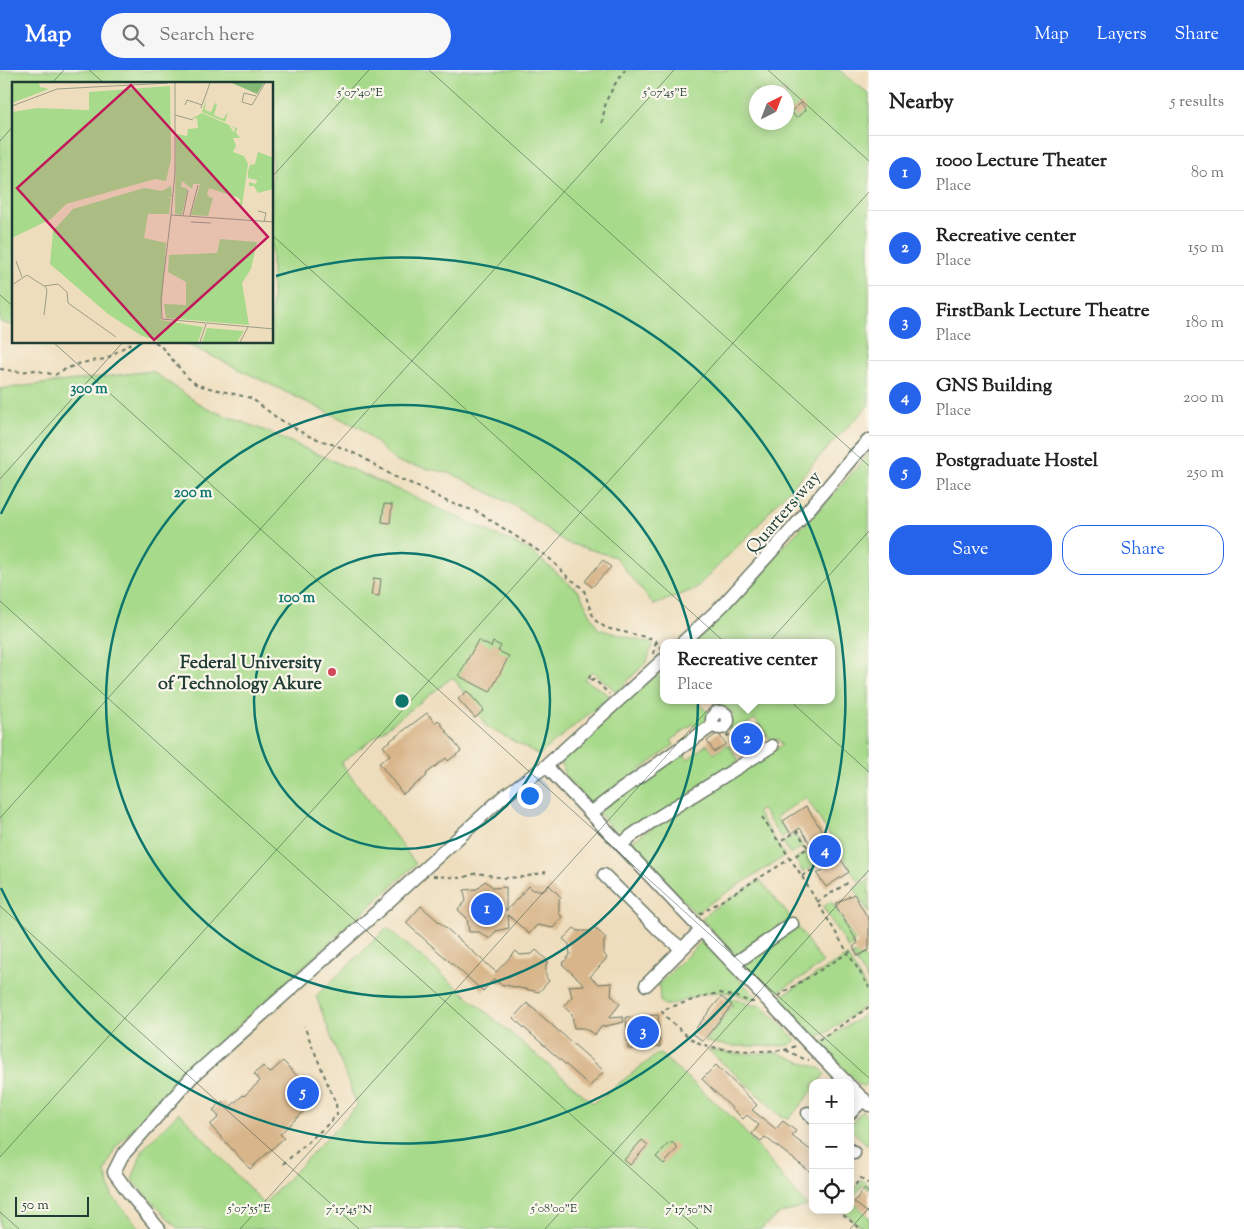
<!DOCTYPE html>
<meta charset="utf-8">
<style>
body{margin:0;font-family:"Sorts Mill Goudy",serif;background:#f6f6f6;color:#222}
.controls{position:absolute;right:15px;bottom:15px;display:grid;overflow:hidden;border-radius:10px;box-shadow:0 2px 12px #0003}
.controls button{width:45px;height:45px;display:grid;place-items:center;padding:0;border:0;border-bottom:1px solid #e0e0e0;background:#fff;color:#222;font:25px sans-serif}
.compass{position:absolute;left:749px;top:15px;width:45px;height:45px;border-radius:50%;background:#fff;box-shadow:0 2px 12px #0003;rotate:42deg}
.scale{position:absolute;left:15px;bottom:12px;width:74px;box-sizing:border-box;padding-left:5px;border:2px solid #1f3d34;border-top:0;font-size:14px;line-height:18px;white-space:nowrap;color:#1f3d34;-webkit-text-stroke:4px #fbf7ec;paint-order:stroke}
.you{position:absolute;left:529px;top:725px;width:18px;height:18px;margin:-12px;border:4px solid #fff;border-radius:50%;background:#1a73e8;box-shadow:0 0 0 8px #1a73e833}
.badge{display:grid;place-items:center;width:32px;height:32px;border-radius:50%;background:#2563eb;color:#fff;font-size:16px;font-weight:700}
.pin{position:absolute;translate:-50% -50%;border:2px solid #fff;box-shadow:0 1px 5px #0006}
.popup{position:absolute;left:660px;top:569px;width:175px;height:65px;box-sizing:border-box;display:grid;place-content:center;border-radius:10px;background:#fff;filter:drop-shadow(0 1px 4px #0005);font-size:16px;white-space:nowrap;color:#767676}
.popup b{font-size:19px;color:#222}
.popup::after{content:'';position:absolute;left:50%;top:100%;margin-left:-10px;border:10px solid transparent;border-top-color:#fff}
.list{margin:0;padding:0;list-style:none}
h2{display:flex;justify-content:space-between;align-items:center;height:65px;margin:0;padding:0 20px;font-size:21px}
h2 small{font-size:16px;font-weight:400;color:#767676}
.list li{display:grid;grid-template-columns:32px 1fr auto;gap:15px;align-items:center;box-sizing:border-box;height:75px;padding:0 20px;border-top:1px solid #e0e0e0}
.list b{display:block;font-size:19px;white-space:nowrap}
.list p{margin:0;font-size:16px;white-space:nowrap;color:#767676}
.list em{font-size:16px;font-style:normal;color:#767676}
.actions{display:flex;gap:10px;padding:15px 20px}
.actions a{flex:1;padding:11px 0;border:1px solid #2563eb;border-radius:20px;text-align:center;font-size:18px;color:#2563eb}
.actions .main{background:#2563eb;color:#fff}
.icon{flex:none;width:28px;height:28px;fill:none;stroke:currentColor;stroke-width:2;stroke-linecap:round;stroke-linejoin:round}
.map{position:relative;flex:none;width:869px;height:1159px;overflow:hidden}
header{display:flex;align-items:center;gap:30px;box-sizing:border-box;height:70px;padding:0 25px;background:#2563eb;color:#fff}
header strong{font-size:24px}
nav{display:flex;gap:28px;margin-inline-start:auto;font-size:18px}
.search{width:350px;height:45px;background:#f6f6f6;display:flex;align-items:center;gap:12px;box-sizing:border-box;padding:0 18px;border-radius:28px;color:#767676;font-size:19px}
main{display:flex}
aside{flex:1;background:#fff}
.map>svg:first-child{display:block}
.green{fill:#a7da8a;stroke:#638c5f;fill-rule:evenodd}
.building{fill:#d8b58a}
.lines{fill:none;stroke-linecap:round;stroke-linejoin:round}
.minor-casing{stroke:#677564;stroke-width:15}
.path{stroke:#677564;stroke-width:2;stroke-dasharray:4 4;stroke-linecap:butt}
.minor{stroke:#fff;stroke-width:12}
.ticks{fill:none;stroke:#1f3d34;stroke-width:1;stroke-opacity:0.45}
.ring{fill:none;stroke:#0f766e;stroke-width:2.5}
.poi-dot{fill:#d1495b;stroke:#fbf7ec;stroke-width:2}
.labels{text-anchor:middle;stroke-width:4.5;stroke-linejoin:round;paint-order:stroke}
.street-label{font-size:18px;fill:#1f3d34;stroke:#fbf7ec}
.poi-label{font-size:18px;font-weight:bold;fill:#1f3d34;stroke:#fbf7ec;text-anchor:end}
.inset-road{fill:none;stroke:#9b9d86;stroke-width:1}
.view{fill:#c2185b;fill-opacity:0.15;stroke:#c2185b;stroke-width:2.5}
.inset-edge{fill:none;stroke:#1f3d34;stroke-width:2.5}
.ticks-label{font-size:12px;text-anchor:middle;fill:#1f3d34;stroke:#fbf7ec;stroke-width:4.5;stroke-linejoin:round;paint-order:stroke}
.centre{fill:#0f766e;stroke:#fbf7ec;stroke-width:2.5}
.ring-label{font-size:15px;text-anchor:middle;font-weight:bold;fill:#0f766e;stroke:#fbf7ec;stroke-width:4.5;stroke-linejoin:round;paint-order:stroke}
</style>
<header>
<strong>Map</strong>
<div class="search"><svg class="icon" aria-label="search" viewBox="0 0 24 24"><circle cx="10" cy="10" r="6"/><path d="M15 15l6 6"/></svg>Search here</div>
<nav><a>Map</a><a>Layers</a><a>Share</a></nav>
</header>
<main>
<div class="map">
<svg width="869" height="1159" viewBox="0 0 869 1159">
<rect width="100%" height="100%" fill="#fbf7ec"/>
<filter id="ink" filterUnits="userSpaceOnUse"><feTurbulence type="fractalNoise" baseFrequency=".02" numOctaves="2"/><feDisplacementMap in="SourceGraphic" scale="10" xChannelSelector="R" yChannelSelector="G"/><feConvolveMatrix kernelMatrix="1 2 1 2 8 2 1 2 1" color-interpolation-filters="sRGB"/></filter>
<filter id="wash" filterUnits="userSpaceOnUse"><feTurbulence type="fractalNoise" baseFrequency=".0096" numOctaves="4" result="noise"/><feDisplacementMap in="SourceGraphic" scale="20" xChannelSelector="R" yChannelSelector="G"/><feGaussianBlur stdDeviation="1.12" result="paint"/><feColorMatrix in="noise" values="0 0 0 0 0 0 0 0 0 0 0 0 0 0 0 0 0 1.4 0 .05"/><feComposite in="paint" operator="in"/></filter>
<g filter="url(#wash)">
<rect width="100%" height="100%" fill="#eeddbc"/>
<path class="green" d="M 0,0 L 839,0 L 869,24 L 869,335 L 830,375 L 795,414 L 778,431 L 754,460 L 695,519 L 654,535 L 615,487 L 565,472 L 515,436 L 453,404 L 396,392 L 362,359 L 185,273 L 272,272 L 272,14 L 14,14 L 14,256 L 0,252 ZM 756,22 L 786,22 L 786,52 L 756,52 Z
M 152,301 L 205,338 L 266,361 L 414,427 L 531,481 L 579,522 L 598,559 L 653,574 L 647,591 L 617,622 L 592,601 L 584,609 L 610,626 L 539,685 L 487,657 L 453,607 L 341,693 L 416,794 L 172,1016 L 115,1078 L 105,1102 L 112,1126 L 141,1159 L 2,1159 L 0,1156 L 0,319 Z
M 869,383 L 869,805 L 858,811 L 806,727 L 776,747 L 787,764 L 781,768 L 762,739 L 757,742 L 785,786 L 702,838 L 696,844 L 630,773 L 666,748 L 782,675 L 778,669 L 773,673 L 755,649 L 732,663 L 728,657 L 731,653 L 730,648 L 734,645 L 730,640 L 727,643 L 723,640 L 716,640 L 713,635 L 720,630 L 831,630 L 831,573 L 692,573 L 754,512 L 776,484 L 835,423 Z
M 663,598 L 663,630 L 696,630 L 705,640 L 711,642 L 713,644 L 709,648 L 711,654 L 699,661 L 693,654 L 671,670 L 674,675 L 592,736 L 564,705 L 562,692 L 565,683 Z
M 707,674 L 714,684 L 728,674 L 739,691 L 622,770 L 598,742 L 681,681 L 688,689 Z
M 795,765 L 803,777 L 790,784 L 783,772 Z
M 807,782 L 815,795 L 803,802 L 795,789 Z
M 869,809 L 869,843 L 854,818 Z
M 760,810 L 791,848 L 736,886 L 702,849 L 710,841 Z
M 831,831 L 855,871 L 851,873 L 852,876 L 850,879 L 848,878 L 823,837 Z
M 797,856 L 823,893 L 812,901 L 773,925 L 744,896 L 750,889 Z
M 387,858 L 593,1033 L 659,983 L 734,1049 L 807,1136 L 779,1144 L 761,1159 L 178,1159 L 132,1110 L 143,1079 L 179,1042 L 264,1134 L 357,1036 L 316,926 Z
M 702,871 L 756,927 L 755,929 L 752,930 C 744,927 737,924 729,923 C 709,919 688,929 670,935 L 665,935 L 660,931 L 659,914 Z
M 856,884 L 859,887 L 863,886 L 869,895 L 869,913 L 852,885 Z
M 847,886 L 869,923 L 869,933 L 823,965 L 821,964 L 815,970 L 777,931 L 784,924 Z
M 726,928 C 731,929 736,929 740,930 C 749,934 751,936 761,935 L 796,970 L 790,975 L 779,976 L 733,976 L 717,974 L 705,971 L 733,935 Z
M 869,942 L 869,1012 L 862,1017 L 819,974 Z
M 707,979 L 734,984 L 778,983 L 801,992 L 820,998 L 825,1004 L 818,1013 L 813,1013 L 813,1020 L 789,1049 L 781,1046 L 774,1040 L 763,1029 Z
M 862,1041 L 869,1048 L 869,1076 L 850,1059 L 850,1056 Z
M 862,1110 L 869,1115 L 869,1120 L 863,1115 L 852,1128 L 852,1131 L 869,1147 L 869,1155 L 866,1159 L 864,1159 L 841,1140 L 850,1140 L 850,1124 Z"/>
<g id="blocks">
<path class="building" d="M 801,33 L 806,40 L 796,48 L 791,41 Z
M 384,434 L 392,435 L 390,453 L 382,452 Z
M 603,490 L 611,497 L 592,517 L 585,511 Z
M 374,508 L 381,509 L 379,526 L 371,525 Z
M 478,570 L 491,577 L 493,572 L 501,576 L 498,581 L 509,586 L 490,622 L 459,606 Z
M 467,621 L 484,640 L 475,648 L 458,629 Z
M 427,643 L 435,653 L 438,650 L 461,681 L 448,691 L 446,688 L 426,704 L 427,706 L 403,724 L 379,693 L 390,685 L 383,676 Z
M 755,654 L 764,668 L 740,685 L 730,670 Z
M 718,663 L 726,674 L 714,682 L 707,671 Z
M 806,736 L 849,802 L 826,817 L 817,804 L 826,798 L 800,758 L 791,764 L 783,751 Z
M 485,811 L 494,818 L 506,817 L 506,841 L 529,816 L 533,820 L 545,820 L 549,815 L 561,827 L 559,830 L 559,843 L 562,847 L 553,858 L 537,855 L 529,864 L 508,845 L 509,858 L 496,861 L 490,869 L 479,862 L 469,862 L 467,848 L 458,840 L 466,831 L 464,820 L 477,819 Z
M 854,824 L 869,850 L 869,880 L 858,886 L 853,877 L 858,873 L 835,834 Z
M 421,836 L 496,902 L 516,881 L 520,885 L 532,884 L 536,880 L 548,891 L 546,895 L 546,907 L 549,911 L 539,922 L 500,914 L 494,909 L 483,921 L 406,853 Z
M 594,857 L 606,868 L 604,872 L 604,884 L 607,888 L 590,907 L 599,914 L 612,913 L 611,925 L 620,934 L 609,948 L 623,947 L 624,952 L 601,957 L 595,965 L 584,958 L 574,958 L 572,944 L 563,936 L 572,927 L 569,916 L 585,915 L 562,894 L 570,885 L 569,874 L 563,869 L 574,858 L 578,861 L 590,861 Z
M 721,927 L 732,935 L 703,971 L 692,963 Z
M 527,933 L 604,1001 L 590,1016 L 513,948 Z
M 658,945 L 660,977 L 628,979 L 626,947 Z
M 283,991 L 318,1028 L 280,1064 L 284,1068 L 250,1099 L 210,1055 L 219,1047 L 213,1040 L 223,1031 L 229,1038 L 243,1025 L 244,1026 L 260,1011 L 254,1004 L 263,996 L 270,1003 Z
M 716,995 L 757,1035 L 752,1040 L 776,1059 L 783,1051 L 796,1061 L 792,1066 L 813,1082 L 813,1104 L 765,1067 L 761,1071 L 752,1064 L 759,1055 L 747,1045 L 743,1049 L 702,1009 Z
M 642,1070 L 648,1075 L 630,1095 L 624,1090 Z
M 672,1072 L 678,1078 L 664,1094 L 656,1087 L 668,1074 L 669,1075 Z
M 864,1119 L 869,1123 L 869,1144 L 854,1132 Z"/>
</g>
</g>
<g filter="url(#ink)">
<use href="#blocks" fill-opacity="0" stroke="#677564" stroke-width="1"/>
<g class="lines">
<defs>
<path id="minor" d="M 682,573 L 722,536 L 793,458 L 853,387 L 869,370
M 663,590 L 546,696 L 811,976 L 847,1013
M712 650a8 8 0 1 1 16 0a8 8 0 1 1-16 0Z
M 591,743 L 618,722 L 713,655
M 621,775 L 631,766 L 657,748 L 772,676
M 604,805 L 660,861 L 682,879
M 734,894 L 792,854
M 646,915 L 701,860
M 850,1016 L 869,1035
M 808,1043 L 813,1048
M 850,1043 L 864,1029
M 850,1080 L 854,1083
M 159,1159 L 129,1123 L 114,1102 L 122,1086 L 191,1008 L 388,832 L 504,726 L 546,696"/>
</defs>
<use href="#minor" class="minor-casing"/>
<path class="path" d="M 602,53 L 606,31 L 615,14 L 625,0
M 155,272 L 159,274 L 187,307 L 197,315 L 251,328 L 276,347 L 306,365 L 340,377 L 360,386 L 395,407 L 420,417 L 448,432 L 478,442 L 548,487 L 566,505 L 568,508 L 575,512 L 584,520 L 591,542 L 596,551 L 606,558 L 650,568 L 656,571 L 663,580
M 0,299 L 21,302 L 35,300 L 55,305 L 61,301 L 81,293 L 98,290 L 106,289 L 118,281 L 133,272
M 653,584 L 656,571
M 590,605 L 589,611 L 594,609 L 609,624
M 724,658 L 729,665 L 727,666 L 738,684
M 762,747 L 798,800 L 848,883 L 854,879
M 433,806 L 462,808 L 477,803 L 503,808 L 524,807 L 546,802
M 802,806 L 814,799 L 819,794 L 808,778
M 817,832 L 849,812
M 700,844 L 808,778 L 797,761 L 779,772
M 778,926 L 848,883 L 869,917
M 754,932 L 750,932 L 738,927 L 720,923 L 708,925 L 665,939 L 662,941 L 664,945 C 673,953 683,963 693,970 C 711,982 763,982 784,980 C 788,979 791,978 795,976
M 819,970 L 869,937
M 786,980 L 804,989 L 809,990
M 283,1094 L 324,1058 L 337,1045 L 336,1034 L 304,956
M 850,1121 L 861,1108 L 869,1114
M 837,1140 L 861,1159"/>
<use href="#minor" class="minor"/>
</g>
</g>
<path class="ticks" d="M 89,0 L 105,14M 429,0 L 869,396M 768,0 L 869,91M 51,14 L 64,0M 0,71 L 14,55M 272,107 L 369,0M 272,165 L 869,702M 0,225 L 14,237M 53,272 L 869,1008M 0,409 L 123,272M 0,531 L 698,1159M 0,748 L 674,0M 0,836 L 359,1159M 0,1087 L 869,122M 0,1142 L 19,1159M 240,1159 L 869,461M 545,1159 L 869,800M 850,1159 L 869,1138"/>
<g class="ring">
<circle cx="402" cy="631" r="148"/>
<circle cx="402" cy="631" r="296"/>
<path d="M1 444A443 443 0 0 1 142 273M276 206A443 443 0 1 1 1 818"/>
</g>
<circle class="poi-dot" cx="332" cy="602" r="5"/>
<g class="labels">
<g class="street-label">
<text transform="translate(783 442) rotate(-49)" y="6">Quarters way</text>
</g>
<g class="poi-label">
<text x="322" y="598">Federal University<tspan x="322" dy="21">of Technology Akure</tspan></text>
</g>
</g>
<g transform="translate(12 12)">
<rect width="261" height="261" fill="#eeddbc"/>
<path d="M 0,1 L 27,1 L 28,5 L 37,7 L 0,21 ZM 158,4 L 159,77 L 154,99 L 143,97 L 54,122 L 39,137 L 0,156 L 0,30 L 25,26 L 77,28 L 77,10 ZM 194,18 L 193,28 L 199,30 L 203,21 L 205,22 L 202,33 L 211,37 L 216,30 L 213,40 L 190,30 ZM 190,31 L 217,43 L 222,51 L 223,46 L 218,43 L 225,46 L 224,51 L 228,56 L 235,56 L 221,56 L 224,64 L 221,70 L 232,74 L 236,82 L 230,124 L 222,121 L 229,120 L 227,116 L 197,106 L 195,112 L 198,115 L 192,114 L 201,116 L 196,134 L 179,133 L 188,102 L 181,102 L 180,107 L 170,99 L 169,105 L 175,106 L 175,110 L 170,133 L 163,132 L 164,52 L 175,54 L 176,47 L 186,46 L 185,36 L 179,37 ZM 246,70 L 262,76 L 261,107 L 246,111 L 242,104 L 237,104 L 237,100 L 244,102 L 245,98 L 236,96 L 236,89 L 238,83 L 243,82 ZM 159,104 L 160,115 L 154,115 L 159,116 L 157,132 L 136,132 L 132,156 L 154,161 L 149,238 L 191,245 L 186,260 L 150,260 L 130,254 L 96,232 L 38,182 L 41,149 L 61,127 L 132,106 L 150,109 ZM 208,157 L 245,160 L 239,187 L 230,201 L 237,243 L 154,236 L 152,222 L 174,223 L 174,200 L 156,190 L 157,173 L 205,171 ZM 195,246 L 232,249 L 225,260 L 190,260 Z" fill="#a7da8a"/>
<path d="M 220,1 L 252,1 L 245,12 Z" fill="#85ba76"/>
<path class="inset-road" d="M 163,1 L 163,91 L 159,133 L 262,140M 173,23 L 175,18 L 190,23 L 189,26M 190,23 L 198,1M 240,23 L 230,20 L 232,11 L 244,14M 240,23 L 253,1M 0,24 L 45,7 L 156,1M 163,33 L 181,38M 246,129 L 254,131 L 252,140M 159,133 L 149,216 L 150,237 L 262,247M 171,134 L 176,108M 178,134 L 186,103M 179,140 L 199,141M 4,179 L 10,195M 0,203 L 15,193 L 32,204 L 46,202 L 55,210 L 56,221 L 104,255M 32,233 L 35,208 L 33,204M 188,260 L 194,242M 228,260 L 236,245"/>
<path class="view" d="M 119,3 L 256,155 L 142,258 L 5,106 Z"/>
<rect width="261" height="261" class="inset-edge"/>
</g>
<g class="ticks-label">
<text x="360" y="26">5°07'40"E</text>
<text x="665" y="26">5°07'45"E</text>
<text x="249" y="1142">5°07'55"E</text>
<text x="554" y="1142">5°08'00"E</text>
<text x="349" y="1143">7°17'45"N</text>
<text x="689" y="1143">7°17'50"N</text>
</g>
<circle cx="402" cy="631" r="8" class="centre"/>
<g class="ring-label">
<text x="89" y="323">300 m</text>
<text x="193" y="427">200 m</text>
<text x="297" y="532">100 m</text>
</g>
</svg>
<div class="controls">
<button>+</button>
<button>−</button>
<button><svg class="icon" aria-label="locate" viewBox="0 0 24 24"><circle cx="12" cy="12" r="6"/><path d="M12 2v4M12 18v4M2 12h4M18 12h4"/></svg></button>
</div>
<svg class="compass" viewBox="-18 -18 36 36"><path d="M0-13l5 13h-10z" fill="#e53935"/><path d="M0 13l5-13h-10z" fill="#767676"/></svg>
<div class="scale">50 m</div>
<div class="you"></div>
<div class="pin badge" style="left:487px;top:839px">1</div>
<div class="pin badge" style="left:747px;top:669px">2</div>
<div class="popup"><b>Recreative center</b>Place</div>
<div class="pin badge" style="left:643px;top:962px">3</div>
<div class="pin badge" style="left:825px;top:781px">4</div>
<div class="pin badge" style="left:303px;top:1023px">5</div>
</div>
<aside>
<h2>Nearby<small>5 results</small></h2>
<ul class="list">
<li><span class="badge">1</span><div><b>1000 Lecture Theater</b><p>Place</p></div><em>80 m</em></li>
<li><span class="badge">2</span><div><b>Recreative center</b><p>Place</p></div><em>150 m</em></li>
<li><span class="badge">3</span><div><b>FirstBank Lecture Theatre</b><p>Place</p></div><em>180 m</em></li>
<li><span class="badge">4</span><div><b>GNS Building</b><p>Place</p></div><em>200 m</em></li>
<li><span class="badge">5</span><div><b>Postgraduate Hostel</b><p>Place</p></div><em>250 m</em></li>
</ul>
<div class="actions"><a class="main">Save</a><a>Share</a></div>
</aside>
</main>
